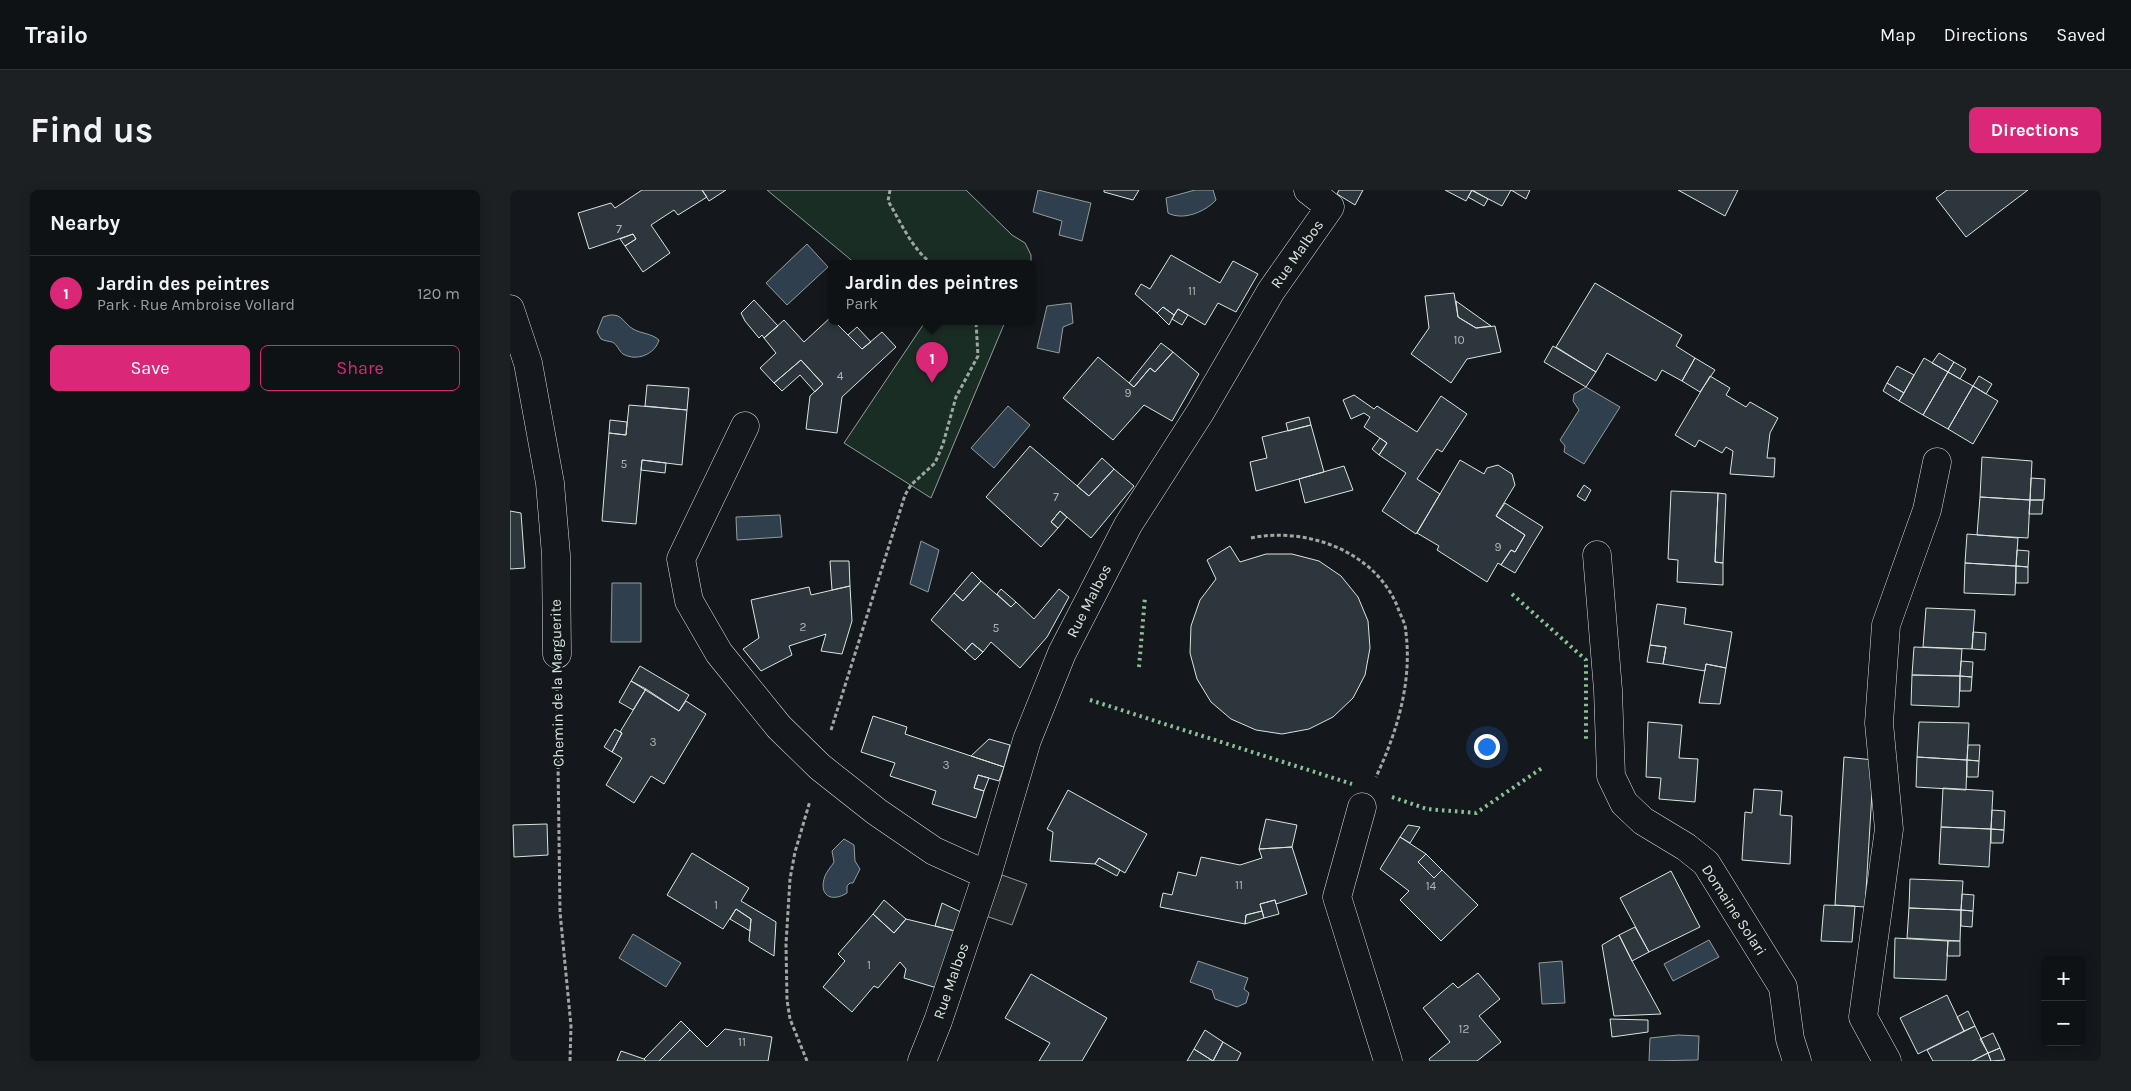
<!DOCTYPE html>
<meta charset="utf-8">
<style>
body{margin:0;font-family:Karla,sans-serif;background:#1d2022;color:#f1f3f6}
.controls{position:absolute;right:15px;bottom:15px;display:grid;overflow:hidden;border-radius:8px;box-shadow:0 2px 12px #0003}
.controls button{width:45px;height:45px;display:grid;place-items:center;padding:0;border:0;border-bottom:1px solid #2f3234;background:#0f1215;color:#f1f3f6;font:25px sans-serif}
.you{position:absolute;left:976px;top:556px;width:18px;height:18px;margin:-12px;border:4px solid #fff;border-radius:50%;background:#1a73e8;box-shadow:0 0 0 8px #1a73e833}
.badge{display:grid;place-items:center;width:32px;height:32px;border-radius:50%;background:#db2777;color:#fff;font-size:16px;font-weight:700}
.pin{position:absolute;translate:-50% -41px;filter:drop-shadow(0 1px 2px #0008)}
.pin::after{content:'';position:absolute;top:26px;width:18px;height:15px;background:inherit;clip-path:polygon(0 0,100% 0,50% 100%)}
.popup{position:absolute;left:318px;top:70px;width:208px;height:65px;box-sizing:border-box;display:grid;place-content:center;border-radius:8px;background:#0f1215;filter:drop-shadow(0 1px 4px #0005);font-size:16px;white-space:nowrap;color:#9b9ea0}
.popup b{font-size:19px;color:#f1f3f6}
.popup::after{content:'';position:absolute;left:50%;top:100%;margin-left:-10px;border:10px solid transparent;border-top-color:#0f1215}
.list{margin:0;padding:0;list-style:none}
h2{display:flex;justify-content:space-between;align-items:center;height:65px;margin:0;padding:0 20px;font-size:21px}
h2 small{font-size:16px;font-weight:400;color:#9b9ea0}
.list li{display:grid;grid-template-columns:32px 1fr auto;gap:15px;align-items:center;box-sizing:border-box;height:75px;padding:0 20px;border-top:1px solid #2f3234}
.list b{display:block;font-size:19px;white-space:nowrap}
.list p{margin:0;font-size:16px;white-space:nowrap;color:#9b9ea0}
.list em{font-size:16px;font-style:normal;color:#9b9ea0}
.actions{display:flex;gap:10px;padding:15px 20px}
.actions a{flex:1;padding:11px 0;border:1px solid #db2777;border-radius:8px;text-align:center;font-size:18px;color:#db2777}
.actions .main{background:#db2777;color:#fff}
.map{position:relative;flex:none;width:1591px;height:871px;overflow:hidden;border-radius:8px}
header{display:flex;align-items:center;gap:30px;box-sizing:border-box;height:70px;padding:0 25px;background:#0f1215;border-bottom:1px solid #2f3234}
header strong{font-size:24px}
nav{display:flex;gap:28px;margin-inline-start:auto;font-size:18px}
.intro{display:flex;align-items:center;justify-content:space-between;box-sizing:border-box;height:120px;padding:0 30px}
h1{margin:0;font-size:35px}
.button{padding:12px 22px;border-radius:8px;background:#db2777;color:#fff;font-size:18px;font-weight:700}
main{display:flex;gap:30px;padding:0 30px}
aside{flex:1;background:#0f1215;border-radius:8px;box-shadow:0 2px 12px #0003}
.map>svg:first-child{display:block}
.green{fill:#1a2d24;stroke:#939e99}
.parking{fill:#24282b;stroke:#939e99}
.water{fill:#2f3f4d;stroke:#939e99}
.building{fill:#2c363c;stroke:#d8e6dc}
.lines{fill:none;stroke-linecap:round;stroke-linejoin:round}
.street-casing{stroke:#d8e6dc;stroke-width:29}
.path{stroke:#9da8a2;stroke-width:3;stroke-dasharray:4 2.5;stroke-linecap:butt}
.street{stroke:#14181c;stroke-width:28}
.hedge{stroke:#8ac095;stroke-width:4;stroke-dasharray:2.5 4;stroke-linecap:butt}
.labels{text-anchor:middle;stroke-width:4;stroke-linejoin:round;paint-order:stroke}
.number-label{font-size:12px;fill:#adbab4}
.street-label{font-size:15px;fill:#d8e6dc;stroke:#14181c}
</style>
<header>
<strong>Trailo</strong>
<nav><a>Map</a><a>Directions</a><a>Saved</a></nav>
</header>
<div class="intro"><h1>Find us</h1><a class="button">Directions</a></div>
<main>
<aside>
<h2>Nearby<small></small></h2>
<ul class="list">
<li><span class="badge">1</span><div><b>Jardin des peintres</b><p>Park · Rue Ambroise Vollard</p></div><em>120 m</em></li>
</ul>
<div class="actions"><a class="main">Save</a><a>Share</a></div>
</aside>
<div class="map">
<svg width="1591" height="871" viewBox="0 0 1591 871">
<rect width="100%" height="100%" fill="#14181c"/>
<path class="green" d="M 257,0 L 456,0 L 502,45 L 515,53 L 521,65 L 521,74 L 346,74 Z
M 415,132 L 495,132 L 421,308 L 334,253 Z"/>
<path class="parking" d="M 492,685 L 517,694 L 502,735 L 476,726 Z"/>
<path class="water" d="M 528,0 L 581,13 L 572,51 L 549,45 L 552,31 L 523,22 Z
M 685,0 L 703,0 L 706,10 C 695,22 673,31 658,23 L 656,8 Z
M 297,54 L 318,77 L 277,115 L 256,93 Z
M 561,113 L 563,133 L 553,137 L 549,163 L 527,158 L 537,116 Z
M 100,125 C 113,124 113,133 123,139 C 132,144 141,143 149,150 C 145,164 127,172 113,164 C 109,161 107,154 102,152 C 98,151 95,151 91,149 L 87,142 L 93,127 Z
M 1076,197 L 1110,217 L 1074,274 L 1054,262 L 1055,256 L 1050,250 L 1069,220 L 1063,211 L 1064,204 Z
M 498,216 L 520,235 L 484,278 L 461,258 Z
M 270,325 L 272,347 L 227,350 L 226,327 Z
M 411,351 L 429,360 L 418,402 L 400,394 Z
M 102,393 L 131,393 L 131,452 L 101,452 Z
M 334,649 L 344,655 L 345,671 L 350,679 L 343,693 L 340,693 L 337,696 L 337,703 C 321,713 308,705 315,686 C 317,681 321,677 324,672 L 322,661 Z
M 123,744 L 171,773 L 156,797 L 109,768 Z
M 1199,750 L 1209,767 L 1163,791 L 1154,774 Z
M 688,771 L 738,788 L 734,799 L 739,803 L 736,813 L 727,817 L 705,809 L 702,800 L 680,792 Z
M 1052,771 L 1055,813 L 1032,814 L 1029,773 Z
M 1168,845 L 1189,846 L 1188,870 L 1139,871 L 1140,848 Z"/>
<path class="building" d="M 132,0 L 192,0 L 197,7 L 168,25 L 164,20 L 141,35 L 160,63 L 133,82 L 115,56 L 126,49 L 123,44 L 79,59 L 68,23 L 101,13 L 105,18 Z
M 192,0 L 216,0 L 199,11 Z
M 594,0 L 629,0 L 623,10 L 594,2 Z
M 829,0 L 853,0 L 845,15 L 827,4 Z
M 935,0 L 962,0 L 956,11 Z
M 961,0 L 1001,0 L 992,16 Z
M 962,0 L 978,9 L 974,16 L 958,7 Z
M 1001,0 L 1020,0 L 1016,9 Z
M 1168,0 L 1228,0 L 1215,26 Z
M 1437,0 L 1518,0 L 1456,47 L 1426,8 Z
M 123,44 L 126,49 L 115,56 L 110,49 Z
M 661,65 L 710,93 L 723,71 L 748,84 L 726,122 L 708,113 L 695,135 L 668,119 L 664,125 L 653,117 L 647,123 L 625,104 L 631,94 L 640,99 Z
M 1085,93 L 1172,145 L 1166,156 L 1185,168 L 1172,191 L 1152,180 L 1146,191 L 1097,163 L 1086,182 L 1046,157 Z
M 944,103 L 948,127 L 966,138 L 985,136 L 991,162 L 957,169 L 941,193 L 901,164 L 919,138 L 915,106 Z
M 244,110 L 268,136 L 254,148 L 252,145 L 249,148 L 235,131 L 231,123 Z
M 946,111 L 981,136 L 966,138 L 948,127 Z
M 653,117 L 664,125 L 659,135 L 647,123 Z
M 668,119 L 678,125 L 672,135 L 662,129 Z
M 321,127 L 322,132 L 325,132 L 352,159 L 372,142 L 386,157 L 332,207 L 327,243 L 296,239 L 300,206 L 313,194 L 291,170 L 264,193 L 250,178 L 266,163 L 254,148 L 274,130 L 294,152 Z
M 347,137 L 361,152 L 352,159 L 338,145 Z
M 651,153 L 663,162 L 645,182 L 640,178 L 624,197 L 619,193 Z
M 1043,156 L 1086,182 L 1076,197 L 1034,172 Z
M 663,162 L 689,184 L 662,231 L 634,215 L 603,250 L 553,208 L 588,167 L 624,197 L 640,178 L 645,182 Z
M 1429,163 L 1444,172 L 1438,182 L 1422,173 Z
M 1185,168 L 1205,180 L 1190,202 L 1172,191 Z
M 1414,168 L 1438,182 L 1413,225 L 1389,211 Z
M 291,170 L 313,194 L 305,202 L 290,185 L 272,201 L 264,193 Z
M 1444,172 L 1456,179 L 1450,189 L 1438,182 Z
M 1387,176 L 1404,185 L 1394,203 L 1377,193 Z
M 1438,182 L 1463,196 L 1438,239 L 1413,225 Z
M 1200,186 L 1220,198 L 1216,205 L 1236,217 L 1240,212 L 1268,228 L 1260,243 L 1257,268 L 1265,268 L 1264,287 L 1220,284 L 1223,261 L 1216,257 L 1212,263 L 1189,250 L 1185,257 L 1165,245 Z
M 1469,186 L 1482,194 L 1476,204 L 1463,196 Z
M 1377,193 L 1394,203 L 1389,211 L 1373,201 Z
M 137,195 L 179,198 L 177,220 L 135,216 Z
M 1463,196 L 1488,211 L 1463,254 L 1438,239 Z
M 844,205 L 864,219 L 867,216 L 907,242 L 931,206 L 957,224 L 932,262 L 927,259 L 907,289 L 930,304 L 906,344 L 872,321 L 896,283 L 869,265 L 877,253 L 854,237 L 860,227 L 854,223 L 841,229 L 833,210 Z
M 119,215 L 177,220 L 172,275 L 132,270 L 126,334 L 92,331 L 99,243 L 116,245 Z
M 799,227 L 801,235 L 778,241 L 776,233 Z
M 100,230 L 117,232 L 116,245 L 99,243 Z
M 801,235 L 814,282 L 746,301 L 740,272 L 757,268 L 752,247 Z
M 870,248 L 877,253 L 869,265 L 862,259 Z
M 520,256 L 579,306 L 604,279 L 624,296 L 581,348 L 550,321 L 541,332 L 548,338 L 531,357 L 476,307 Z
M 1472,267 L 1522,271 L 1520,310 L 1470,307 Z
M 592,268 L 604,279 L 579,306 L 567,296 Z
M 132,270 L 156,273 L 155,283 L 131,280 Z
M 950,270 L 974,284 L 977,278 L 988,275 L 1002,284 L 1005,295 L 986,326 L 1015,345 L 1005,362 L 1001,360 L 991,375 L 988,373 L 977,392 L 927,360 L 929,356 L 907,343 Z
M 834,276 L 843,300 L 795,313 L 789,289 Z
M 1521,288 L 1535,289 L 1534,310 L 1520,310 Z
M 1074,295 L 1081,300 L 1075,311 L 1067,306 Z
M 1161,301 L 1208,303 L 1205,372 L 1213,373 L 1213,395 L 1167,392 L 1168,370 L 1158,369 Z
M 1208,303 L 1216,304 L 1213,373 L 1205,372 Z
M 1470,307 L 1520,310 L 1518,348 L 1467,345 Z
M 1520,310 L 1533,310 L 1532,324 L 1519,324 Z
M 995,313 L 1033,337 L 1005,383 L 991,375 L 1001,360 L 1005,362 L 1015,345 L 986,326 Z
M 0,321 L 11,323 L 15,378 L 0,379 Z
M 550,321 L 557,327 L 548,338 L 541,332 Z
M 1457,344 L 1508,348 L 1506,376 L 1455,373 Z
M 720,356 L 730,372 L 756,364 L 782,364 L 809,371 L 831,386 L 848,407 L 858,431 L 860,458 L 855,485 L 843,508 L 823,527 L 799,539 L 772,544 L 746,540 L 721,529 L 701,512 L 687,489 L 680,463 L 681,436 L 690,410 L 706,389 L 697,370 Z
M 1507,360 L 1519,361 L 1518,377 L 1506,376 Z
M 320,371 L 339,371 L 340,396 L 322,400 Z
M 1455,373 L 1506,376 L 1505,405 L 1454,403 Z
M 1506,376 L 1518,377 L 1518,393 L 1506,393 Z
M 462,382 L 471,391 L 453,411 L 444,403 Z
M 471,391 L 501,417 L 506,412 L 524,429 L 549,399 L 559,407 L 537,447 L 510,478 L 481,452 L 473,462 L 462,453 L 455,461 L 421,430 L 444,403 L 453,411 Z
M 340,396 L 342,431 L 332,464 L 311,461 L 316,444 L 279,456 L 282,465 L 251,481 L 233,459 L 249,448 L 241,410 L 299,397 L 301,405 Z
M 491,399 L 506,412 L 501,417 L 487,404 Z
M 1147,414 L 1176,418 L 1174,434 L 1222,442 L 1216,478 L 1196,474 L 1195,481 L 1153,474 L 1156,457 L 1140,455 Z
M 1416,418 L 1465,420 L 1462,459 L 1413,457 Z
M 1463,442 L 1476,443 L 1475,460 L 1462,459 Z
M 462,453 L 473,462 L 465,470 L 455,461 Z
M 1140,455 L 1156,457 L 1153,474 L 1137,472 Z
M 1404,457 L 1452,459 L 1450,486 L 1402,485 Z
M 1451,471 L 1463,472 L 1462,487 L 1450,486 Z
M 1196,474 L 1216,478 L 1210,514 L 1189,513 Z
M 130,476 L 179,505 L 169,521 L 121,491 Z
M 1402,485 L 1450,486 L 1449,517 L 1401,515 Z
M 1450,486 L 1462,487 L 1461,501 L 1450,501 Z
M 121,491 L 136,499 L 123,520 L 109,512 Z
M 136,499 L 169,521 L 176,511 L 196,524 L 154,594 L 141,586 L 124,613 L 96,595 L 112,568 L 102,562 L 112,543 L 110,542 Z
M 363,526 L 397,537 L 395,544 L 494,577 L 489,591 L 468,585 L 464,598 L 474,601 L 466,628 L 422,614 L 426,601 L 380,586 L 385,573 L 351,562 Z
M 1138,532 L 1172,535 L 1169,568 L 1188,569 L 1185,612 L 1149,609 L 1151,588 L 1136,587 Z
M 1409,532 L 1459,533 L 1457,570 L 1407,567 Z
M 105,539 L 112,543 L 102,562 L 94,557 Z
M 479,549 L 500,555 L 494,577 L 461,566 Z
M 1458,555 L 1470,555 L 1469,571 L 1457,570 Z
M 1334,567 L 1364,570 L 1355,717 L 1325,715 Z
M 1407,567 L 1457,570 L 1456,600 L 1406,597 Z
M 1457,570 L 1469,571 L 1468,587 L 1457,587 Z
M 468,585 L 479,588 L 474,601 L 464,598 Z
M 1433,598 L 1483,601 L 1481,639 L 1431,637 Z
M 1244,599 L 1272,601 L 1270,625 L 1282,626 L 1280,674 L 1232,670 L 1235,622 L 1242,623 Z
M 558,600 L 637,644 L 615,683 L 589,668 L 585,674 L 540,671 L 543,642 L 537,639 Z
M 1482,620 L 1495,621 L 1494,640 L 1481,639 Z
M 756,629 L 787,635 L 782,657 L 749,659 Z
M 37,634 L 38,665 L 4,667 L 3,635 Z
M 898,635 L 910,637 L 900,653 L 890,647 Z
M 1431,637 L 1481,639 L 1479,677 L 1429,674 Z
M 1481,639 L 1494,640 L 1493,653 L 1481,653 Z
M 890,647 L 916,664 L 908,672 L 924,688 L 932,680 L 968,715 L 931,751 L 890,710 L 899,701 L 870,679 Z
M 782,657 L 797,704 L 766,714 L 765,710 L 750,714 L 752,721 L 736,725 L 735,734 L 650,717 L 653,703 L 662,705 L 668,682 L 686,686 L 691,667 L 730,675 L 752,668 L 749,659 Z
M 182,663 L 239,698 L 231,711 L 266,732 L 264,766 L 239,751 L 241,729 L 226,719 L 213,739 L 157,705 Z
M 916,664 L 932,680 L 924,688 L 908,672 Z
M 589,668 L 610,680 L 607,686 L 585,674 Z
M 1161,681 L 1190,737 L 1139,762 L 1110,708 Z
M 1400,689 L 1453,691 L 1451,720 L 1399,718 Z
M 1452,704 L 1464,705 L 1463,721 L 1451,720 Z
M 374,710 L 396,729 L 384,743 L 363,724 Z
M 765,710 L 769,724 L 754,728 L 750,714 Z
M 432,713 L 451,722 L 445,741 L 425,736 Z
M 1314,715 L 1345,716 L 1342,752 L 1311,751 Z
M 1399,718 L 1451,720 L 1450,751 L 1397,748 Z
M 226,719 L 241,729 L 240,741 L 220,729 Z
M 1451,720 L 1463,721 L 1462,737 L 1451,736 Z
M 752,721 L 754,728 L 735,734 L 736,725 Z
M 363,724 L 384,743 L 396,729 L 445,741 L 427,798 L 394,788 L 396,779 L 390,772 L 368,798 L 364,796 L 342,822 L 313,797 L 335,771 L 328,764 Z
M 1125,737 L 1139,762 L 1122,771 L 1109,745 Z
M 1109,745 L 1122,771 L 1151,824 L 1104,826 L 1092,755 Z
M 1385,748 L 1438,751 L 1436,790 L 1384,788 Z
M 1438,751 L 1450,751 L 1450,766 L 1437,766 Z
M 968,783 L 990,809 L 969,826 L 991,852 L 967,871 L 920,871 L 919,869 L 940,852 L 913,818 L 943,793 L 948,798 Z
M 521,784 L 597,828 L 572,871 L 529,871 L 540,853 L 495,828 Z
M 1437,805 L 1454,841 L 1408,864 L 1390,828 Z
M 1458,821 L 1465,836 L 1454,841 L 1447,827 Z
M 1100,829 L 1138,830 L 1138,842 L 1102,847 Z
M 171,831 L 180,840 L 149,871 L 136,871 L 134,869 Z
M 1465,836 L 1478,863 L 1462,871 L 1423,871 L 1417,860 Z
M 215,839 L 262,847 L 258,871 L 149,871 L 180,840 L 197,857 Z
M 695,840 L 713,852 L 703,871 L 684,859 Z
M 1483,843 L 1490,858 L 1478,863 L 1470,849 Z
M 713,852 L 731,863 L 727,871 L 677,871 L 684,859 L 703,871 Z
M 1490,858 L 1495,870 L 1481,871 L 1478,863 Z
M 111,861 L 134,869 L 136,871 L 107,871 Z
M 1478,863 L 1481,871 L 1462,871 Z"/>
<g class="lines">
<defs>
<path id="street" d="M 0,119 L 18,173 L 40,293 L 46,365 L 47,464
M 235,236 L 171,369 L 179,411 L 209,463 L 269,537 L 310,577 L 367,622 L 424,661 L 477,685
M 1087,365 L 1098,500 L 1101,586 L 1114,613 L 1133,631 L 1176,657 L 1196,673 L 1273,797 L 1280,849 L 1287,871
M 852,617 L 827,707 L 878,871
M 412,871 L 428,831 L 477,685 L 517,550 L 552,463 L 618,335 L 691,221 L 761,101 L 820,17 L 798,0
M 1377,871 L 1353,827 L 1379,639 L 1369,533 L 1376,435 L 1417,320 L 1427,272"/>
</defs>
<use href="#street" class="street-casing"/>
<path class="path" d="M 380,0 L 378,11 L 381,16 C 392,35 404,62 423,74
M 741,348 C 798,336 869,363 889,421 C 892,428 896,435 896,443 C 902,493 887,542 866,587
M 47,497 L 50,722 L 61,836 L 60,871
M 321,540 L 395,305 L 401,295 L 425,273 L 433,254 L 446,207 L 468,166 L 466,132
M 297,871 L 280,829 L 277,810 L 276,754 L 280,689 L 285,662 L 300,611"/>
<use href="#street" class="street"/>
<path class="hedge" d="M 1002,404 L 1076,470 L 1076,550
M 629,477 L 635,407
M 580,510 L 842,594
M 882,607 L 917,619 L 966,623 L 1032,578"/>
</g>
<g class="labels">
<g class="number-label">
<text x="109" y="43">7</text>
<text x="682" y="105">11</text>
<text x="949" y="154">10</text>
<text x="330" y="190">4</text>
<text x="618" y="207">9</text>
<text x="114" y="278">5</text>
<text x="546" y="311">7</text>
<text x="988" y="361">9</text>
<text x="293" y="441">2</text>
<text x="486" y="442">5</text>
<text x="143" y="556">3</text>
<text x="436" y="579">3</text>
<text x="729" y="699">11</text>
<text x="921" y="700">14</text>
<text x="206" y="719">1</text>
<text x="359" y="779">1</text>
<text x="954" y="843">12</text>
<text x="232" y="856">11</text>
</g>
<g class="street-label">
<text transform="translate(787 64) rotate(-55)" y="5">Rue Malbos</text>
<text transform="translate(579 411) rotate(-63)" y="5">Rue Malbos</text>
<text transform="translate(47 493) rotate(-91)" y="5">Chemin de la Marguerite</text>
<text transform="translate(1224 720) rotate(57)" y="5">Domaine Solari</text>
<text transform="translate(441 791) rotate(-71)" y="5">Rue Malbos</text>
</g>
</g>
</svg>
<div class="controls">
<button>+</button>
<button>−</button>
</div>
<div class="you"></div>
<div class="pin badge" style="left:422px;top:193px">1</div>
<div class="popup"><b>Jardin des peintres</b>Park</div>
</div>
</main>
